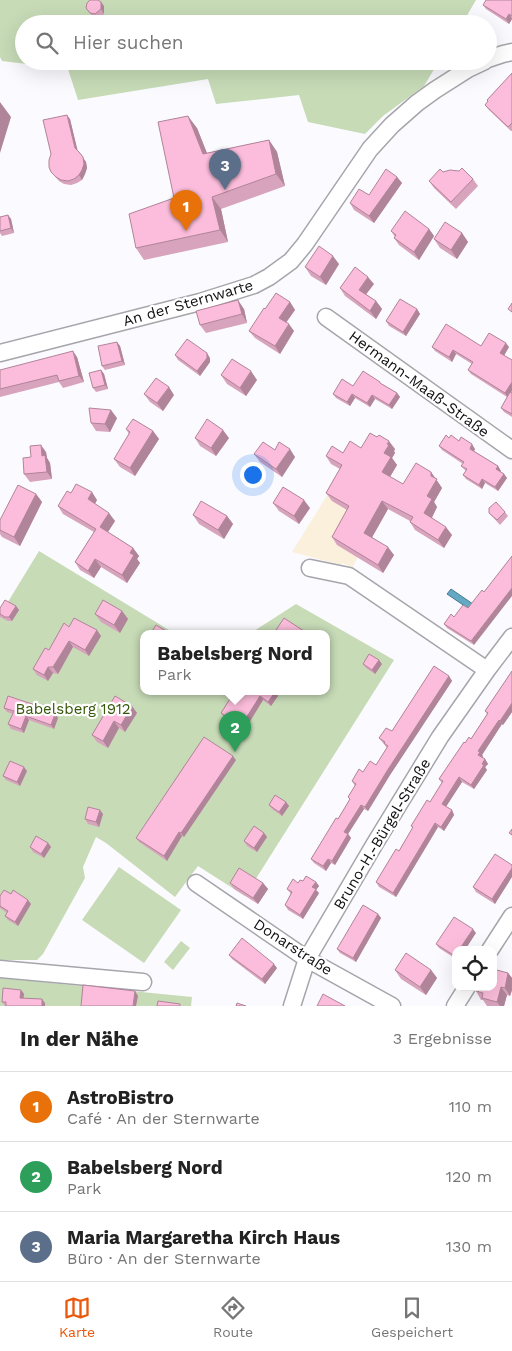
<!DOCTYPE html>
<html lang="de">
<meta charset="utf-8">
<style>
body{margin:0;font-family:"Work Sans",sans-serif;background:#f6f6f6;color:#222}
.controls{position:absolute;right:15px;bottom:15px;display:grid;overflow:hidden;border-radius:10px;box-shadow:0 5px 20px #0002}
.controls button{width:45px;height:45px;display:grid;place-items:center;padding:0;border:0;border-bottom:1px solid #e0e0e0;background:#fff;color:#222;font:25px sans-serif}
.you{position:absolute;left:252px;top:474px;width:18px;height:18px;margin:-12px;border:4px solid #fff;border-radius:50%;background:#1a73e8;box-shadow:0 0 0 8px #1a73e833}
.badge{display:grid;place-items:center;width:32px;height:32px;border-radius:50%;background:#ea580c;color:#fff;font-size:16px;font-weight:700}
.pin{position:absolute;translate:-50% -41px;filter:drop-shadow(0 1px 2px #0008)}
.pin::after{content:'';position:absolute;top:26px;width:18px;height:15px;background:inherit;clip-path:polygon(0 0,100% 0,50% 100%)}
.popup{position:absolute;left:140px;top:630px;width:190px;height:65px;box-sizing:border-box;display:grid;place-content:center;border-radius:10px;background:#fff;filter:drop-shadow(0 1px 4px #0005);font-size:16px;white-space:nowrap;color:#767676}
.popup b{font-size:19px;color:#222}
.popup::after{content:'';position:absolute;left:50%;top:100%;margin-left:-10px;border:10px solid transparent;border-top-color:#fff}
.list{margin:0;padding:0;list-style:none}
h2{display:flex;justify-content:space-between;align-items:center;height:65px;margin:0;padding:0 20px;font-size:21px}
h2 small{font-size:16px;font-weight:400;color:#767676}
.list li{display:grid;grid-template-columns:32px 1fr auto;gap:15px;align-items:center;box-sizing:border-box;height:70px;padding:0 20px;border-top:1px solid #e0e0e0}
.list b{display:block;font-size:19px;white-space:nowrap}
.list p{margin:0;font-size:16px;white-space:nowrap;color:#767676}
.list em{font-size:16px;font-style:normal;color:#767676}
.icon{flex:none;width:28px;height:28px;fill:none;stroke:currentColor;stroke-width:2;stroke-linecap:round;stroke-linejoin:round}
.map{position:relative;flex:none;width:512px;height:1006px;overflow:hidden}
.search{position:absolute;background:#fff;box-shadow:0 5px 20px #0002;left:15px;right:15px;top:15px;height:55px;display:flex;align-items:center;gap:12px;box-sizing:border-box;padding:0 18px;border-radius:28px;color:#767676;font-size:19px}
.sheet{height:275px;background:#fff}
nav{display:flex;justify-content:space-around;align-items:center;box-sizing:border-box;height:70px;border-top:1px solid #e0e0e0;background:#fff;font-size:14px;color:#767676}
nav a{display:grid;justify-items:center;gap:2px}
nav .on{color:#ea580c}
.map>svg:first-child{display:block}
.commercial{fill:#faf0db}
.green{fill:#c7dbb7}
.water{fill:#63a9c3;stroke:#4a7b8e}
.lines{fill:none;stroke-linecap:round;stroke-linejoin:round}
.street-casing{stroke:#a5a5ab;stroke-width:19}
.street{stroke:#fff;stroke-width:16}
.wall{fill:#d8a3bc}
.shaded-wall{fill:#b08499}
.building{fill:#fbbddb;stroke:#b08499}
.labels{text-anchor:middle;stroke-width:4.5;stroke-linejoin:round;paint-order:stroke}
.street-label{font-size:15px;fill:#0f0f11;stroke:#fff}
.park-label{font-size:15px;fill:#365808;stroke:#fff}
</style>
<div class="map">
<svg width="512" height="1006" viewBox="0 0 512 1006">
<rect width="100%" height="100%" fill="#fbfbff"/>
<path class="commercial" d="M 343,470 L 386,513 L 370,541 L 367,540 L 352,568 L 343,563 L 341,565 L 292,552 Z"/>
<path class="green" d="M 0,0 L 476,0 L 462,24 L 24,24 L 24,61 L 439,61 L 424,86 L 383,116 L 365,134 L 308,122 L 299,95 L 216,104 L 208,79 L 78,100 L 68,69 L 2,61 L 0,57 Z
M 39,551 L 174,633 L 144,633 L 144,691 L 326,691 L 326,633 L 251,633 L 296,604 L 394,660 L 245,896 L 198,866 L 175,897 L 106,843 L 96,837 L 83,867 L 85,878 L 43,954 L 37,960 L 0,960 L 0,615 Z
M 119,867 L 181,910 L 144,963 L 82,920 Z
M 181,941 L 190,948 L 173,970 L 164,962 Z
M 0,978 L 192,997 L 191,1006 L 0,1006 Z"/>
<path class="water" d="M 451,589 L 473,604 L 469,609 L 447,594 Z"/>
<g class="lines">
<defs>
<path id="street" d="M 488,59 L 503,54 L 512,52
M 326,317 L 512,450
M 0,353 L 200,302 L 254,285 L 269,277 L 291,261 L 305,244 L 370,149 L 392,125 L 417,103 L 435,90 L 468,69 L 485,61
M 310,568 L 349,576 L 487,670
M 196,883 L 307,959 L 392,1006
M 490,950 L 512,916
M 0,969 L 143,982
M 292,1006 L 307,959 L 374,845 L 440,737 L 487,670 L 512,637
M 455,1006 L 467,987"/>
</defs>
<use href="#street" class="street-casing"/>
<use href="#street" class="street"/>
</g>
<path class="wall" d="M 512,0 L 512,19 L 509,24 L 486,9 L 483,5 Z
M 104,6 L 104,14 L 98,18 L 93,17 L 86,8 Z
M 512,73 L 512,131 L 511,131 L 488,109 L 485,105 L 488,102 L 487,100 Z
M 70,119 L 77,150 L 86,162 L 87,168 L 85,174 L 82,180 L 77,183 L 71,185 L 64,184 L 59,181 L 51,172 Z
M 197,128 L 207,153 L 269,140 L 277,152 L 285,186 L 221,209 L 228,242 L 144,260 L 136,248 L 174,198 Z
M 443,172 L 473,179 L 478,186 L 456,209 L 434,188 L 429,181 Z
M 397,177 L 402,183 L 374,223 L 354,210 L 350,203 L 369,195 Z
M 8,215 L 11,219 L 14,233 L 2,236 L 0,233 L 0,217 Z
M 429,229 L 434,236 L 419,260 L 399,245 L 394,238 L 395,237 L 391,231 Z
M 462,233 L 468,242 L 457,259 L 440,248 L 434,239 Z
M 339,264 L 326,285 L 311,276 L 305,267 Z
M 374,284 L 366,294 L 376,301 L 382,309 L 376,319 L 345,296 L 340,288 Z
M 290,302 L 295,310 L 286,323 L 294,331 L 280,354 L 255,338 L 249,331 L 265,309 Z
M 244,309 L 247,323 L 206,333 L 200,325 Z
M 417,309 L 420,314 L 406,336 L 389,326 L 386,321 Z
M 117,342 L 120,346 L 125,365 L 105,370 L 102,366 Z
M 481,346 L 509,347 L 504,356 L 511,392 L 512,393 L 512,417 L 504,412 L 501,408 L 507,397 L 471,374 L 468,370 L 472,364 L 456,354 L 452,362 L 435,351 L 432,347 Z
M 175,355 L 210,358 L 210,362 L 200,376 L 178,360 Z
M 77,357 L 84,382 L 63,388 L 59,382 L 0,397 L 0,370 Z
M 101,370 L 104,374 L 108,389 L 96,392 L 93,388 Z
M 221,375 L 257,380 L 246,396 L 227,384 Z
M 382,384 L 397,393 L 400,397 L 392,409 L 375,399 L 370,407 L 355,398 L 350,406 L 336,398 L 333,394 L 353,386 Z
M 144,394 L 174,395 L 163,411 L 150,402 Z
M 117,418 L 110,432 L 96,431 L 91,423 Z
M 126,429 L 153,431 L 159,439 L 135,476 L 120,467 L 114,459 L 129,434 Z
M 195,438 L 229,438 L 216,456 L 200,446 Z
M 449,438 L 459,441 L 475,449 L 474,451 L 498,466 L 501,471 L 500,472 L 504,474 L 507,478 L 498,491 L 485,483 L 482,489 L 466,479 L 463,475 L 466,471 L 461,466 L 463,464 L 442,450 L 439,446 Z
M 361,448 L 395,449 L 394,451 L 395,453 L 392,458 L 397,465 L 390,477 L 403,484 L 431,472 L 442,488 L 434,502 L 437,507 L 432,518 L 452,535 L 444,548 L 415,530 L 410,522 L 410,521 L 388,509 L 372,537 L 394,555 L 383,573 L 337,545 L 332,537 L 347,510 L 332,501 L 326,493 L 340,469 L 331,464 L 326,456 L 343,453 Z
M 275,450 L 295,457 L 282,477 L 260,462 L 254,454 Z
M 46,452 L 47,458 L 50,463 L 52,479 L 30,482 L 24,474 L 31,457 Z
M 71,493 L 97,500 L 95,504 L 115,521 L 108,532 L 133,548 L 139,556 L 137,559 L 140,563 L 127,583 L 101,567 L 94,578 L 80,570 L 75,562 L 94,532 L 63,514 L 58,506 Z
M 36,494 L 42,502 L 20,546 L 2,537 L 0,534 L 0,520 Z
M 273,503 L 310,508 L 299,524 L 279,511 Z
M 505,512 L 508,516 L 500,525 L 489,513 Z
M 193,515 L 227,516 L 233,524 L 224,539 L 199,524 Z
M 16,606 L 19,610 L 12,621 L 8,621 L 0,617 L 0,608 Z
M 122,611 L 128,619 L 120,633 L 101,622 L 95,614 Z
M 454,617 L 474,645 L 447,628 L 444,624 Z
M 69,627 L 101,636 L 89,656 L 73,647 L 58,674 L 53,673 L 48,681 L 37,675 L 33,669 Z
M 363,664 L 382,664 L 375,674 L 366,668 Z
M 512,671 L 512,712 L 503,725 L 502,724 L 482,755 L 483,756 L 482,757 L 485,759 L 488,764 L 485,767 L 487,770 L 474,789 L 462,782 L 446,807 L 452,810 L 454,815 L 444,831 L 438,827 L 396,897 L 379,887 L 376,882 L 399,851 L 413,828 L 411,826 L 430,802 L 442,783 L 439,779 L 465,743 L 471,739 L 487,714 L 485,711 Z
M 449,676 L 452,681 L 390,775 L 368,811 L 364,809 L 348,834 L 351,838 L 335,865 L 331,863 L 326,871 L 314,863 L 311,859 L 338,819 L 350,799 L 348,797 L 355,786 L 352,781 L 363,772 L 376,765 L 387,748 L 379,738 L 392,731 Z
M 235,691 L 275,692 L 278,696 L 271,706 L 263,700 L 244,731 L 224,717 L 221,713 Z
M 115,696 L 137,713 L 125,732 L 119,728 L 108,748 L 97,742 L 92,735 Z
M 4,708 L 46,711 L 55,714 L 58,718 L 54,729 L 29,720 L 24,733 L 11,729 L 8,724 L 13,714 L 7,712 Z
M 236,760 L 184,837 L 182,836 L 167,861 L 139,842 L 136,838 Z
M 27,771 L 20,786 L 6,780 L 3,776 Z
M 286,802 L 289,806 L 282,816 L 272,809 L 269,805 Z
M 103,814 L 99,827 L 88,824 L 85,819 Z
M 264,833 L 267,837 L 257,852 L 247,846 L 244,841 Z
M 48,843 L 51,847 L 44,858 L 33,852 L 30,847 Z
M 512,865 L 495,904 L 476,892 L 473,887 Z
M 303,881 L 316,882 L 319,886 L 316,890 L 319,893 L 303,919 L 288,910 L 285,905 L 291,894 L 287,889 L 298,883 Z
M 230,883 L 263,883 L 268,889 L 258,904 L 234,889 Z
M 11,894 L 31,904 L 18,926 L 8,920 L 5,916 L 7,913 L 0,908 L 0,896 Z
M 378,914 L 381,918 L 356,962 L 340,953 L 337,949 Z
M 476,933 L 456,950 L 456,959 L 439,948 L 436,944 Z
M 229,955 L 277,968 L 265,984 L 232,959 Z
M 395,970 L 431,970 L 437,978 L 426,995 L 401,979 Z
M 508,973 L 512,978 L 512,990 L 510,996 L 507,995 L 504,1006 L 487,1006 L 483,1000 L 481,1000 L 476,991 Z
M 21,990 L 24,994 L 23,998 L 45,1003 L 45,1006 L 5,1006 L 2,1002 Z"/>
<path class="shaded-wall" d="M 101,2 L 104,6 L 104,14 L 101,9 Z
M 509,14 L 512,19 L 509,24 L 506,19 Z
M 0,102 L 11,117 L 0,153 Z
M 67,115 L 70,119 L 78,152 L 75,148 Z
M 188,116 L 197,128 L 212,166 L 203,154 Z
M 269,140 L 277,152 L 285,186 L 276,174 Z
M 79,152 L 86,162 L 87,168 L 85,174 L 82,180 L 79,175 Z
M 397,177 L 402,183 L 374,223 L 369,216 Z
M 212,197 L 221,209 L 228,242 L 220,230 Z
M 8,215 L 11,219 L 14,233 L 11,228 Z
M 429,229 L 434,236 L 419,260 L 414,252 Z
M 462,233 L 468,242 L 457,259 L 451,250 Z
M 333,256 L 339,264 L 326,285 L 320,277 Z
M 368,277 L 374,284 L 364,297 L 359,290 Z
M 238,300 L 244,309 L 247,323 L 242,314 Z
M 376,301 L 382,309 L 376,319 L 370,311 Z
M 290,302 L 295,310 L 284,325 L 279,318 Z
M 417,309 L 420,314 L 406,336 L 403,332 Z
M 289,324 L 294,331 L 280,354 L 275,346 Z
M 117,342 L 120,346 L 125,365 L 122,361 Z
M 506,343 L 509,347 L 503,357 L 500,353 Z
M 453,350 L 456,354 L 452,362 L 449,357 Z
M 73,351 L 77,357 L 84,382 L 79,376 Z
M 207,353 L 210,358 L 210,362 L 200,376 L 197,371 Z
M 101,370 L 104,374 L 108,389 L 105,385 Z
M 251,371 L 257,380 L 246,396 L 240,388 Z
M 512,382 L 512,391 L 508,398 L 505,393 Z
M 169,387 L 174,395 L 163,411 L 157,403 Z
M 397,393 L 400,397 L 392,409 L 389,405 Z
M 352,394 L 355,398 L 350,406 L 347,402 Z
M 372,395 L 375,399 L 370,407 L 367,403 Z
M 111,410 L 117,418 L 110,432 L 105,424 Z
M 223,430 L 229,438 L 216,456 L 211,448 Z
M 153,431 L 159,439 L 135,476 L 130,468 Z
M 389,441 L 395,449 L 394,451 L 395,453 L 392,458 L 397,465 L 388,480 L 382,472 L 384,453 Z
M 472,444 L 475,449 L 473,453 L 470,449 Z
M 41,445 L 46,452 L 47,458 L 50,463 L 52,479 L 47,472 L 42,456 Z
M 290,449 L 295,457 L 282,477 L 276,469 Z
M 498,466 L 501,471 L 499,474 L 496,469 Z
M 431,472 L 442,488 L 434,502 L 437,507 L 430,521 L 424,513 L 427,496 L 431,476 Z
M 504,474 L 507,478 L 498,491 L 495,487 Z
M 482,479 L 485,483 L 482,489 L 479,485 Z
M 92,492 L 97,500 L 93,507 L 88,499 Z
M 36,494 L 42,502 L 20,546 L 14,537 Z
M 304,500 L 310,508 L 299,524 L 294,516 Z
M 382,501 L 388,509 L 370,541 L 364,533 Z
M 109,513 L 115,521 L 106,535 L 100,527 Z
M 227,516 L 233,524 L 224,539 L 218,530 Z
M 446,527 L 452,535 L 444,548 L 438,540 Z
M 388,547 L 394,555 L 383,573 L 378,565 Z
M 133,548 L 139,556 L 137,559 L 140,563 L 127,583 L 122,575 L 130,553 Z
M 95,559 L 101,567 L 94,578 L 88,571 Z
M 512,588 L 512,596 L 474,645 L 471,641 Z
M 16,606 L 19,610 L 12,621 L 9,617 Z
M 122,611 L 128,619 L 120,633 L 114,625 Z
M 97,630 L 101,636 L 89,656 L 85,650 Z
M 69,641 L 73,647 L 58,674 L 53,667 Z
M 379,660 L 382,664 L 375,674 L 372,670 Z
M 48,667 L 53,673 L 48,681 L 44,675 Z
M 449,676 L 452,681 L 390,775 L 368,811 L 365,807 L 387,771 Z
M 275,692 L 278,696 L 271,706 L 268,702 Z
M 260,696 L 263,700 L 244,731 L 241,726 Z
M 512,703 L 512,712 L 503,725 L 500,721 Z
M 132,706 L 137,713 L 125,732 L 121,725 Z
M 55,714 L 58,718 L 54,729 L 51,725 Z
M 26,716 L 29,720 L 24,733 L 21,729 Z
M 499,720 L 502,724 L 482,755 L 483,756 L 481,759 L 478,755 L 478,751 Z
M 114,721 L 119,728 L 108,748 L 103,741 Z
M 233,756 L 236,760 L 184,837 L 181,833 Z
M 485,759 L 488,764 L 485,767 L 487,770 L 474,789 L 471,785 Z
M 24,767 L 27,771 L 20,786 L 17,782 Z
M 459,777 L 462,782 L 445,808 L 442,804 Z
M 286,802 L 289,806 L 282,816 L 279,812 Z
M 361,805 L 364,809 L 348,834 L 351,838 L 335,865 L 332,861 L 344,832 Z
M 100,810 L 103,814 L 99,827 L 96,822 Z
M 452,810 L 454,815 L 444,831 L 441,827 Z
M 435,823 L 438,827 L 396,897 L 393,893 Z
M 179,832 L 182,836 L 167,861 L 164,856 Z
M 264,833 L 267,837 L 257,852 L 254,848 Z
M 48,843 L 51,847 L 44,858 L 41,854 Z
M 328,859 L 331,863 L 326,871 L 323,866 Z
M 512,868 L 512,877 L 495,904 L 492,899 Z
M 316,882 L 319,886 L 316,890 L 319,893 L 303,919 L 300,915 L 312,887 Z
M 263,883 L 268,889 L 258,904 L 253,898 Z
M 28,900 L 31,904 L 18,926 L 15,922 Z
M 378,914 L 381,918 L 356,962 L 353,958 Z
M 473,929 L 476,933 L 465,950 L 459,950 Z
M 274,964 L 277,968 L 265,984 L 262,979 Z
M 431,970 L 437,978 L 426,995 L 420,987 Z
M 508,973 L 512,978 L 512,990 L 510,996 L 505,988 Z
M 501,987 L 507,995 L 504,1006 L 500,1006 L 497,1002 Z
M 21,990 L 24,994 L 23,1002 L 20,998 Z
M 135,991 L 138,996 L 136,1006 L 133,1006 Z
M 42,999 L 45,1003 L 45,1006 L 42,1006 Z"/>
<path class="building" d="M 90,0 L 98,0 L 101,2 L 101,9 L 95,14 L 90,13 L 86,8 L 87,3 Z
M 486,0 L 512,0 L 512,16 L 509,14 L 506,19 L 483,5 Z
M 422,17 L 433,24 L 417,24 Z
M 512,73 L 512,123 L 508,127 L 485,105 L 488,101 L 487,100 Z
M 67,115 L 75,148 L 79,152 L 83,157 L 84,164 L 82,170 L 79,175 L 74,179 L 68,181 L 61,180 L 56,177 L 51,172 L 49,167 L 49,160 L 51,154 L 43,120 Z
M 188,116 L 203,154 L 269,140 L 276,174 L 212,197 L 220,230 L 136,248 L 129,214 L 174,198 L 158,122 Z
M 462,168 L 473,179 L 451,202 L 429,181 L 440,169 L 443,172 L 450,170 L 459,171 Z
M 386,169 L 397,177 L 369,216 L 350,203 L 359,189 L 369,195 Z
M 405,211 L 429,229 L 414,252 L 394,238 L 396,235 L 391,231 Z
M 8,215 L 11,228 L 0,231 L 0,217 Z
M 445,222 L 462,233 L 451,250 L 434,239 Z
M 319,246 L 333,256 L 320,277 L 305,267 Z
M 355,267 L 368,277 L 359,290 L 376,301 L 370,311 L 340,288 Z
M 276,293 L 290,302 L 279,318 L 289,324 L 275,346 L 249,331 L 264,308 L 265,309 Z
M 400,299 L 417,309 L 403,332 L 386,321 Z
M 238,300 L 242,314 L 200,325 L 196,311 Z
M 512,303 L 512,312 L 508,309 Z
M 446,324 L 481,346 L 489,333 L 506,343 L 500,353 L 512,360 L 512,382 L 505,393 L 468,370 L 473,362 L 453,350 L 449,357 L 432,347 Z
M 187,339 L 207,353 L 207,358 L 197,371 L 175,355 Z
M 117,342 L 122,361 L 102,366 L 98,346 Z
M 73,351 L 79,376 L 59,381 L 57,375 L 0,389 L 0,370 Z
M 232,359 L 251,371 L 240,388 L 221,375 Z
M 101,370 L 105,385 L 93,388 L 89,373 Z
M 363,371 L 380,382 L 380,383 L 397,393 L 389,405 L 372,395 L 367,403 L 352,394 L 347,402 L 333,394 L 342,379 L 353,386 Z
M 156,378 L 169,387 L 157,403 L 144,394 Z
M 510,392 L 512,393 L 512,414 L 501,408 Z
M 89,408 L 111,410 L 105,424 L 91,423 Z
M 133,419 L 153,431 L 130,468 L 114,459 L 130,432 L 126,429 Z
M 207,419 L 223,430 L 211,448 L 195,438 Z
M 370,433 L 377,437 L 379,435 L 389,441 L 387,444 L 389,445 L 384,453 L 391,457 L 382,472 L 403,484 L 416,463 L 431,472 L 431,476 L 437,479 L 427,496 L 432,499 L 424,513 L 446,527 L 438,540 L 410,522 L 413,517 L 382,501 L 364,533 L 388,547 L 378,565 L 332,537 L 349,506 L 326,493 L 342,465 L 326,456 L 332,446 L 343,453 L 350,441 L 361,448 Z
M 446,435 L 449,438 L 451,435 L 459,441 L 461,437 L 472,444 L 470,449 L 498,466 L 496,469 L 504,474 L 495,487 L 482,479 L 479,485 L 463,475 L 467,469 L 461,466 L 464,462 L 439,446 Z
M 263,442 L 275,450 L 279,442 L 290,449 L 276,469 L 254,454 Z
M 41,445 L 42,456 L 45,455 L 47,472 L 24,474 L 23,458 L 31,457 L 30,446 Z
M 76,484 L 92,492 L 88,499 L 109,513 L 100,527 L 133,548 L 130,553 L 134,555 L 122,575 L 95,559 L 88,571 L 75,562 L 96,529 L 58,506 L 67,491 L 71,493 Z
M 18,485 L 36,494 L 14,537 L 0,530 L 0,520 Z
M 283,487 L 304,500 L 294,516 L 273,503 Z
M 201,501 L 227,516 L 218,530 L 193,515 Z
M 496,502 L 505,512 L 497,520 L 489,513 L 489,508 Z
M 512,556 L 512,588 L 471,641 L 444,624 L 451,614 L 454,617 L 463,605 L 468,608 L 482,590 L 484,592 Z
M 5,600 L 16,606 L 9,617 L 5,617 L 0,614 L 0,608 Z
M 103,600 L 122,611 L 114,625 L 95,614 Z
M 74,618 L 97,630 L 85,650 L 69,641 L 53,667 L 48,667 L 44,675 L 33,669 L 45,648 L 49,650 L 64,623 L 69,627 Z
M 284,618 L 307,633 L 281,633 L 276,630 Z
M 156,625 L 168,632 L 167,633 L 151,633 Z
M 369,654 L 379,660 L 372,670 L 363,664 Z
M 434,666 L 449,676 L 387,771 L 365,807 L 361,805 L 344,832 L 348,834 L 332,861 L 328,859 L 323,866 L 311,859 L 336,818 L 338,819 L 350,799 L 348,797 L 356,784 L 352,781 L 359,769 L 363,772 L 370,761 L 376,765 L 388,746 L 384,743 L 385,742 L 379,738 L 386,728 L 392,731 Z
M 512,671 L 512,703 L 500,721 L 499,720 L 478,751 L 480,752 L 478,755 L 485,759 L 482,764 L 484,765 L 471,785 L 459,777 L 442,804 L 452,810 L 441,827 L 435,823 L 393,893 L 376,882 L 396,849 L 399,851 L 413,827 L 411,826 L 427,800 L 430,802 L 443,781 L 439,779 L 464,742 L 465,743 L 469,737 L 471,739 L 488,713 L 485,711 Z
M 235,691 L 273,691 L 275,692 L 268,702 L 260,696 L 241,726 L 221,713 Z
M 8,696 L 44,708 L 43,709 L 55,714 L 51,725 L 26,716 L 21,729 L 8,724 L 14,711 L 4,708 Z
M 115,696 L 132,706 L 121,725 L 114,721 L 103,741 L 92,735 Z
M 204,737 L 233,756 L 181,833 L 179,832 L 164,856 L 136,838 Z
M 10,761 L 24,767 L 17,782 L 3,776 Z
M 275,795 L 286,802 L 279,812 L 269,805 Z
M 88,807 L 100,810 L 96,822 L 85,819 Z
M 254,826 L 264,833 L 254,848 L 244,841 Z
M 512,829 L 512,835 L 509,833 Z
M 36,836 L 48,843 L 41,854 L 30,847 Z
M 495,854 L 512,865 L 512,868 L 492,899 L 473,887 Z
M 239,868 L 263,883 L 253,898 L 230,883 Z
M 306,876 L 316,882 L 312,887 L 316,889 L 300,915 L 285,905 L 292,892 L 287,889 L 293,879 L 298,883 L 300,880 L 303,881 Z
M 4,890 L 11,894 L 13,890 L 28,900 L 15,922 L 5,916 L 8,911 L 0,906 L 0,896 Z
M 363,905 L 378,914 L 353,958 L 337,949 Z
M 454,917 L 473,929 L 459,950 L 456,950 L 455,956 L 436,944 Z
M 242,938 L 274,964 L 262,979 L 229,955 Z
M 406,953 L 431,970 L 420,987 L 395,970 Z
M 493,969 L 508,973 L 505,988 L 501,987 L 497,1002 L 482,998 L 483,993 L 476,991 L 476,987 L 493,987 Z
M 83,985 L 135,991 L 133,1006 L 81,1006 Z
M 3,988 L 21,990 L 20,998 L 42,999 L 42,1006 L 6,1006 L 6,1002 L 2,1002 Z
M 323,994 L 345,1006 L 317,1006 Z
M 158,1001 L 180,1004 L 180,1006 L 157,1006 Z
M 237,1003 L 246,1006 L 236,1006 Z"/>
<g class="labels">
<g class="street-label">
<text transform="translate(188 303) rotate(-16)" y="5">An der Sternwarte</text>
<text transform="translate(419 384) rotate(36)" y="5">Hermann-Maaß-Straße</text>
<text transform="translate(382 834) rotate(-59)" y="5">Bruno-H.-Bürgel-Straße</text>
<text transform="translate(293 947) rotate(33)" y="5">Donarstraße</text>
</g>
<g class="park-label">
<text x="73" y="714">Babelsberg 1912</text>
</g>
</g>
</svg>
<div class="controls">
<button><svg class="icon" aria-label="locate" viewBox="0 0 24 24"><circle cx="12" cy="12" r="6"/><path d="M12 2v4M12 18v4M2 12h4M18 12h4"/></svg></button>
</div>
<div class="you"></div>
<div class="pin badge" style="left:186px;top:231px;background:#e8710a">1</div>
<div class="pin badge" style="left:235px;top:752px;background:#2e9e5b">2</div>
<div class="popup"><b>Babelsberg Nord</b>Park</div>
<div class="pin badge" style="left:225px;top:190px;background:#5c6f8a">3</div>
<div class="search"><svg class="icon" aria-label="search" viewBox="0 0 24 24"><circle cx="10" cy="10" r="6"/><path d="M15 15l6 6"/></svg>Hier suchen</div>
</div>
<section class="sheet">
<h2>In der Nähe<small>3 Ergebnisse</small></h2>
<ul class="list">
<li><span class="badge" style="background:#e8710a">1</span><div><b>AstroBistro</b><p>Café · An der Sternwarte</p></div><em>110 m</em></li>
<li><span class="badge" style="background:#2e9e5b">2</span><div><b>Babelsberg Nord</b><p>Park</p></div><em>120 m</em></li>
<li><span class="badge" style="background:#5c6f8a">3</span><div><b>Maria Margaretha Kirch Haus</b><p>Büro · An der Sternwarte</p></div><em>130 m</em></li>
</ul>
</section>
<nav>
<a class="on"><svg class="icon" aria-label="map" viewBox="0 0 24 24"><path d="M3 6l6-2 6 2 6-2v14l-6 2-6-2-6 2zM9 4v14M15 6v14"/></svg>Karte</a>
<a><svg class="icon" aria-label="directions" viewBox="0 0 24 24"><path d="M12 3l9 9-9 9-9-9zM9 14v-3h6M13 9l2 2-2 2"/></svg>Route</a>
<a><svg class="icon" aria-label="saved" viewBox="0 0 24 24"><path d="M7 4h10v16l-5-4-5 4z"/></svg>Gespeichert</a>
</nav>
